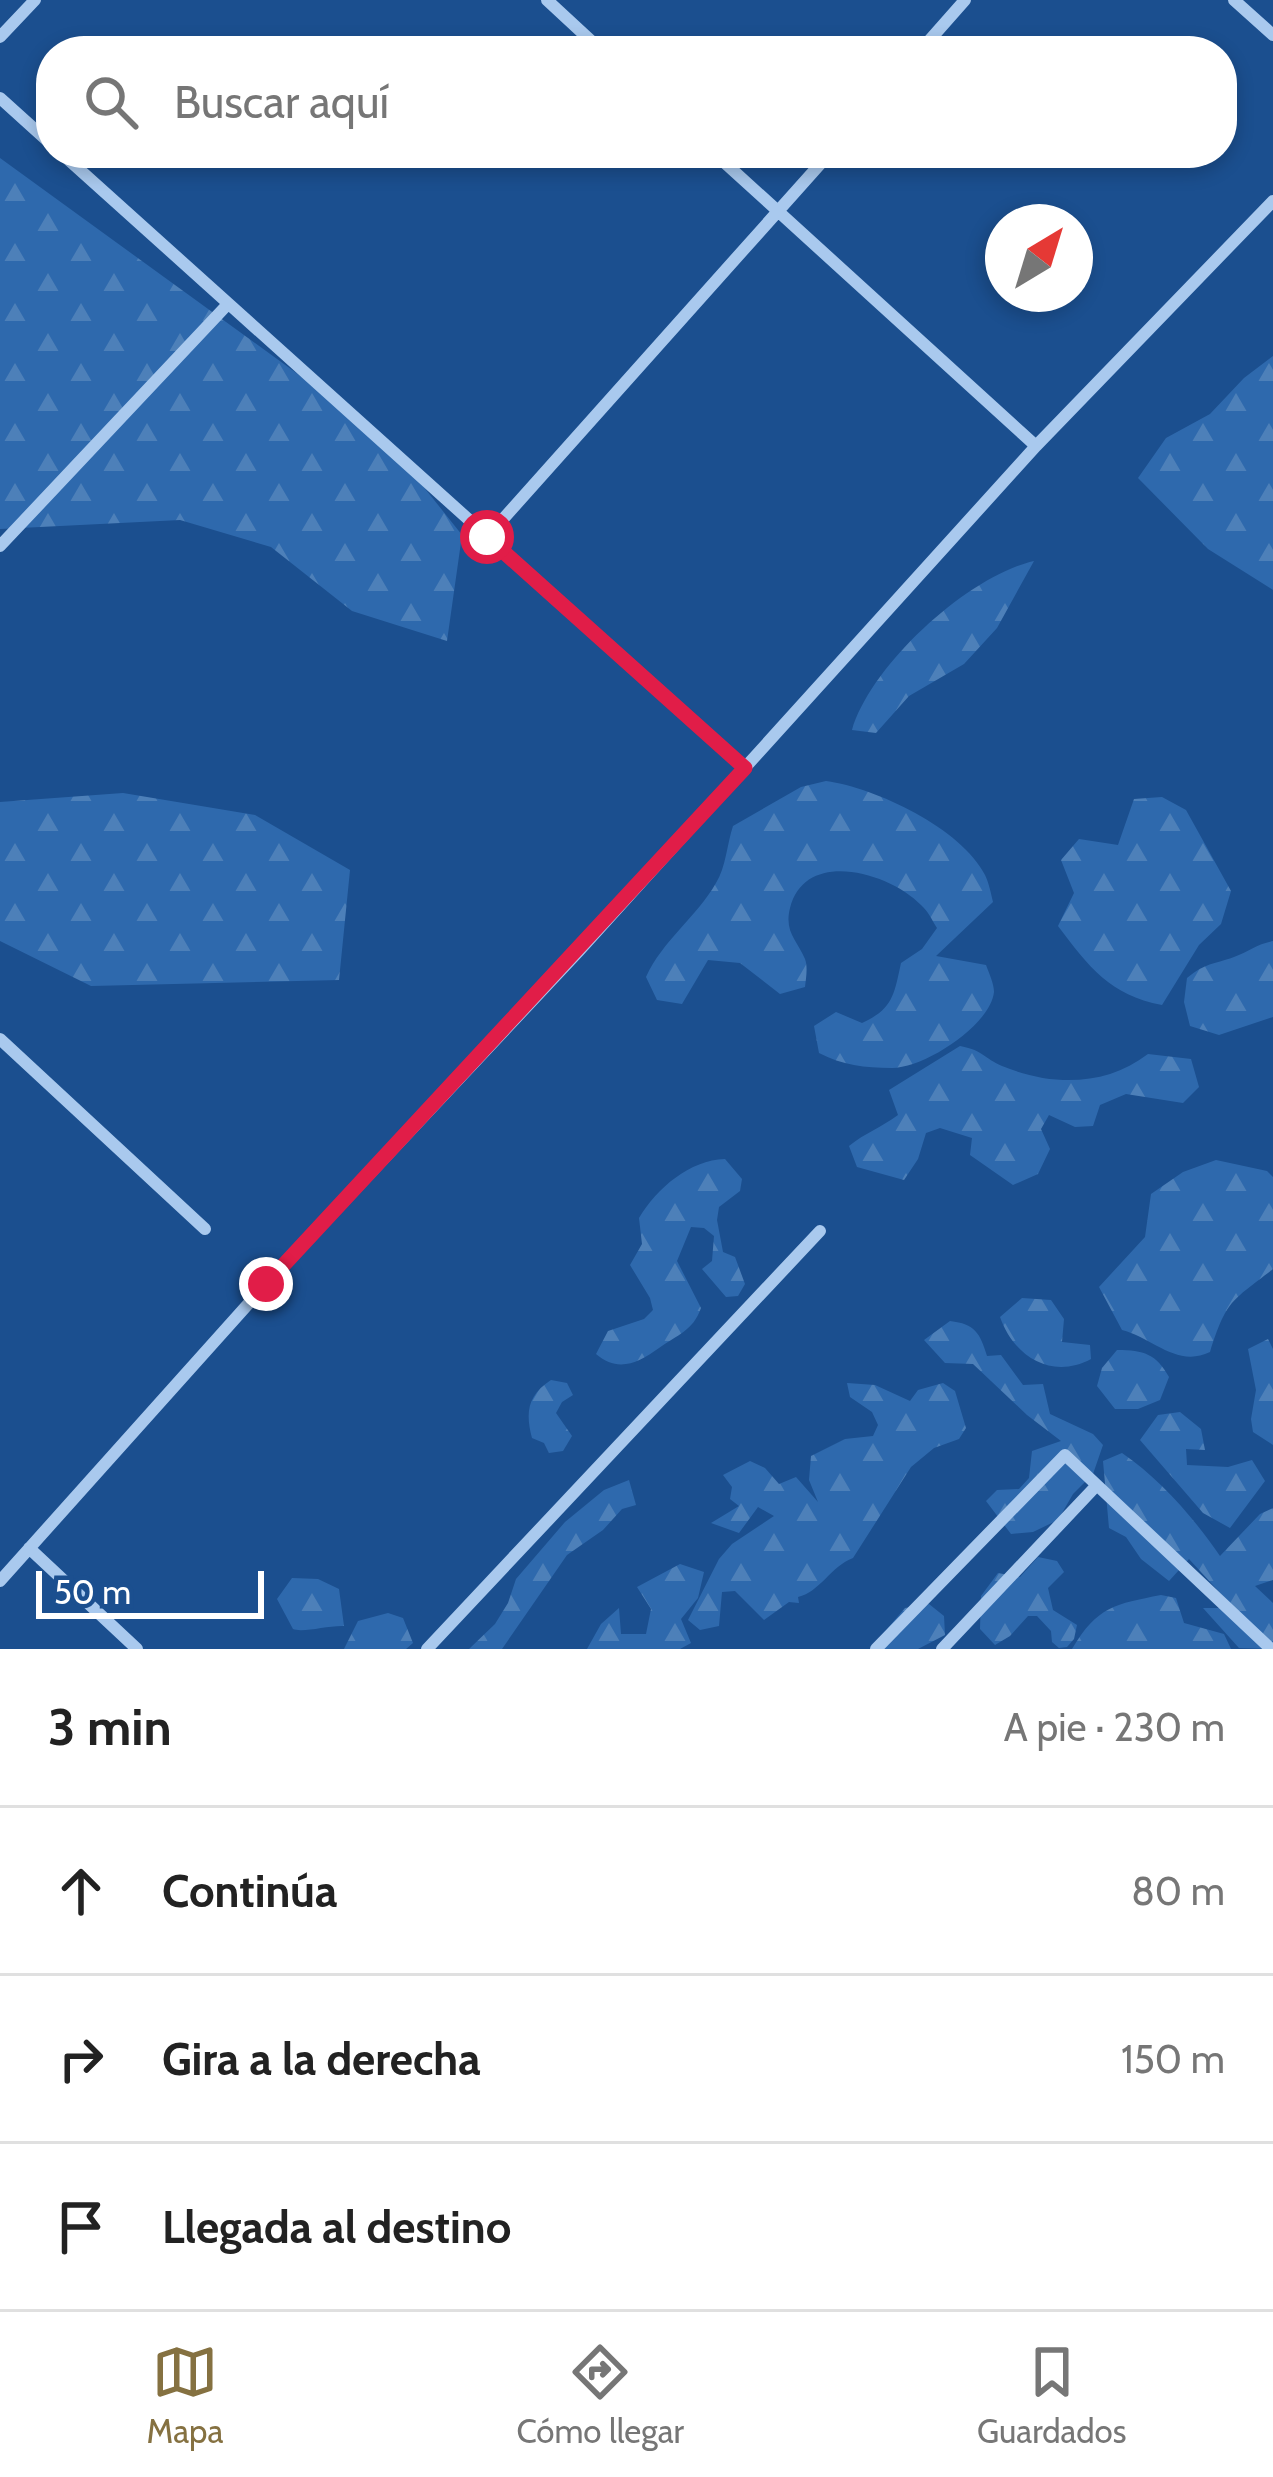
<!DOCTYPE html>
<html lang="es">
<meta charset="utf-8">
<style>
body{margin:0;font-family:Cabin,sans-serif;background:#f2f2f2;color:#222}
.compass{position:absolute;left:985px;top:204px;width:108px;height:108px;border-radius:50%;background:#fff;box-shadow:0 6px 18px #0003;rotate:38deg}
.scale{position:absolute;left:36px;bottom:30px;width:228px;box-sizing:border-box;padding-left:12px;border:6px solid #fff;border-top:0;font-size:33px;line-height:42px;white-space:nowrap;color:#fff;-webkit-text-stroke:9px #1b4f8f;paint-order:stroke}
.stop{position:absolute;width:36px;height:36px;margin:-27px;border:9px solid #e11d48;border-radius:50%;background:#fff}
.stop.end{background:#e11d48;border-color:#fff;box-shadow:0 3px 12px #0008}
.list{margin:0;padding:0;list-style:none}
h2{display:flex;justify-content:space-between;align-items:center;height:156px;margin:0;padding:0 48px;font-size:51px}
h2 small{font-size:39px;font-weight:400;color:#767676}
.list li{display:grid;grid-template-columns:78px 1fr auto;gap:36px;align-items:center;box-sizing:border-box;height:168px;padding:0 48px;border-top:3px solid #e0e0e0}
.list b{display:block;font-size:45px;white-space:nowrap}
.list em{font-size:39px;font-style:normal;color:#767676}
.icon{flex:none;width:66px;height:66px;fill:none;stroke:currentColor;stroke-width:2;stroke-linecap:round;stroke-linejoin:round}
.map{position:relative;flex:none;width:1273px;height:1649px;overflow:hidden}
.search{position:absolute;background:#fff;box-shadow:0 6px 18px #0003;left:36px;right:36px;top:36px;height:132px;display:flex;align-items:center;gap:30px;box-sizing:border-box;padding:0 42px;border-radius:48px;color:#767676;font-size:45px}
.sheet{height:660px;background:#fff}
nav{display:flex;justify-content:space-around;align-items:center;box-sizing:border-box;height:168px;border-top:3px solid #e0e0e0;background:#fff;font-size:33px;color:#767676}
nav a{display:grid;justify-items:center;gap:6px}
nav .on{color:#857141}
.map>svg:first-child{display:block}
.forest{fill:url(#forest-firs)}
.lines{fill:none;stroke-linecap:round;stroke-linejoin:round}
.street{stroke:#a9c9ee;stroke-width:12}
.route{stroke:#e11d48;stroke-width:15}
</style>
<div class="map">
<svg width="1273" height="1649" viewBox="0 0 1273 1649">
<defs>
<pattern id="forest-firs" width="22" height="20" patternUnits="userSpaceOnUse" patternTransform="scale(3)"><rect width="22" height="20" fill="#2e69ad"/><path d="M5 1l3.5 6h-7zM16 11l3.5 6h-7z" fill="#4d80b9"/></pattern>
</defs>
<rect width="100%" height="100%" fill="#1b4f8f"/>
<path class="forest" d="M 0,158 L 383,436 L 462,535 L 447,641 L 352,611 L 271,547 L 180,520 L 0,529 Z
M 1273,356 L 1273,590 L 1208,549 L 1138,478 L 1166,438 L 1210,414 L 1244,378 Z
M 1034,561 L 997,628 L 964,664 L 909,696 L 876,733 L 852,730 C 871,665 968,576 1034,561 Z
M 826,781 C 876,788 961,828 985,875 C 989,883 991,894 993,902 L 936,956 L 986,965 C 989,973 994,984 994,992 C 990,1026 924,1068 892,1068 C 865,1068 842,1065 819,1053 L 814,1026 L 836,1012 L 862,1023 C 893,1009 894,995 901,963 L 922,949 L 937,928 C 932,920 928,911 921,905 C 889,872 805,848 790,908 C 784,932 797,940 805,959 C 808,967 806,978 805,987 L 780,994 L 740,963 L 708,960 L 682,1004 L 657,1000 L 646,977 C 663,940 696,918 716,883 C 726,867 727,844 733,826 L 801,787 Z
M 123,793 L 255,815 L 350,870 L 339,980 L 91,986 L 0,941 L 0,802 Z
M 1162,797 L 1186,810 L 1231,891 L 1221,924 L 1199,945 L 1162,1005 C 1110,995 1089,967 1058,926 L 1074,893 L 1061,860 L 1079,839 L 1118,845 L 1134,799 Z
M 1273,941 L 1273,1017 L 1219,1035 L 1190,1026 L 1184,1002 L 1187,978 C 1207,962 1212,965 1234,957 C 1248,952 1257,944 1273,941 Z
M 960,1046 C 985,1051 983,1058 1002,1066 C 1051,1086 1105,1087 1148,1054 L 1191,1059 L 1199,1087 L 1183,1103 L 1126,1094 L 1100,1105 L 1093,1126 L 1075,1127 L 1049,1115 L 1041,1129 L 1050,1149 L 1038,1174 L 1013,1185 L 970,1155 L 972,1138 L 940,1128 L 926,1133 L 918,1159 L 904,1180 L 857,1167 L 849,1146 C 865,1133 882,1127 898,1115 L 889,1090 Z
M 725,1159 L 742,1179 L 740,1191 L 719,1207 L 717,1220 L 723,1252 L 735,1257 L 745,1284 L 738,1296 L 726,1297 L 702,1269 L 712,1261 L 714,1236 L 704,1228 L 691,1227 L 677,1261 L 701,1308 C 693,1331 677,1335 659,1348 C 638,1363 618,1373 596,1354 L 608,1331 L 644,1319 L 653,1310 L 650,1298 L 630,1265 L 642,1244 L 639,1218 C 657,1188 690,1160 725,1159 Z
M 1216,1160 L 1267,1171 L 1273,1177 L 1273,1269 C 1231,1302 1227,1299 1210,1352 C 1177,1368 1153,1338 1122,1330 L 1099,1287 L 1145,1237 L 1151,1194 L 1183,1172 Z
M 1022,1298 L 1051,1300 L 1064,1319 L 1062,1342 L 1090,1345 L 1091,1359 C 1052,1380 1014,1357 1000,1317 Z
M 950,1321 C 975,1324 980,1333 987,1356 L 1001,1355 L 1023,1385 L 1043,1384 L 1050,1414 L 1093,1434 L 1103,1445 L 1093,1474 L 1073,1494 L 1058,1520 L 1033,1532 L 1011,1534 L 986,1501 L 997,1490 L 1019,1489 L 1029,1478 L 1032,1451 L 1061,1441 L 1027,1415 L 973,1364 L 945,1363 L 924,1340 Z
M 1268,1339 L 1273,1349 L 1273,1445 L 1253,1432 L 1251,1419 L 1256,1390 L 1248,1349 Z
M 1117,1350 C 1144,1350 1156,1354 1169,1377 L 1160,1400 L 1138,1409 L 1115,1409 L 1097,1386 L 1102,1368 Z
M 551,1380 L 567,1383 L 573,1395 L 562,1402 L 556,1413 L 572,1436 L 563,1451 L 549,1453 L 544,1443 L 532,1438 C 525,1412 528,1395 551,1380 Z
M 847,1383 L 875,1385 L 910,1401 L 918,1390 L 943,1383 L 955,1391 L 966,1428 L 959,1439 L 934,1448 L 911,1467 L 853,1558 C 831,1566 820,1592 798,1597 L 799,1603 L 789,1602 L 764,1620 L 735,1591 L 722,1592 L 719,1626 L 700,1630 L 688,1620 L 719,1559 L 732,1544 L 774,1516 L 758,1507 L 739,1533 L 711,1523 L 739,1506 L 730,1499 L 732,1487 L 723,1475 L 750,1461 L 765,1468 L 779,1484 L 796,1477 L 818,1502 L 809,1480 L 811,1456 L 845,1439 L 873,1436 L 878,1425 L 872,1412 L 850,1397 Z
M 1180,1412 L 1201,1429 L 1205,1450 L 1186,1449 L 1187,1465 L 1228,1467 L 1252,1460 L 1265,1481 L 1230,1528 L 1203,1513 L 1140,1440 L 1158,1415 Z
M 1122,1453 C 1160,1479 1194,1518 1220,1556 L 1260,1514 L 1273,1508 L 1273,1580 L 1255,1586 L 1273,1603 L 1273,1649 L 1239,1648 L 1203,1608 L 1234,1608 L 1189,1559 L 1169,1581 L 1141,1559 L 1126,1537 L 1109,1528 L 1103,1461 Z
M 629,1480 L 636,1505 L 622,1509 L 603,1530 L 567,1555 L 502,1649 L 469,1649 L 495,1624 L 508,1603 L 516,1579 L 565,1522 L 604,1490 Z
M 1038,1557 L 1057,1561 L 1064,1572 L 1048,1588 L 1053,1610 L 1077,1625 L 1074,1639 L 1067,1647 L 1059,1648 L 1052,1642 L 1051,1631 L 1037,1616 L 1028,1616 L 1010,1636 L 995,1645 L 980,1629 L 981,1596 L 998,1573 L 1020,1577 Z
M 680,1564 L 704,1572 L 698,1598 L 681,1619 L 691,1643 L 680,1649 L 587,1649 L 601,1624 L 619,1608 L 621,1634 L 646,1634 L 651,1609 L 637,1587 Z
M 292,1578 L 318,1579 L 339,1589 L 344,1626 C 329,1625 303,1633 293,1629 L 277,1599 Z
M 1161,1595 L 1176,1598 L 1184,1623 L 1224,1634 L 1231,1649 L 1072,1649 C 1097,1606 1116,1604 1161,1595 Z
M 929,1604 L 944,1616 L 945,1635 L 918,1649 L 870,1649 L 905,1608 Z
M 388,1613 L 403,1618 L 413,1643 L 406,1649 L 344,1649 L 358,1621 Z"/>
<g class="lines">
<path class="street" d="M 547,0 L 602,51
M 1234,0 L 1273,35
M 0,37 L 35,0
M 920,51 L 965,0
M 0,98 L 51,144
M 61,153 L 745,768
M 714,153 L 1036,446
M 487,537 L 830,153
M 0,546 L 228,304
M 0,1039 L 205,1229
M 29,1548 L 137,1649
M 0,1581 L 266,1284 L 579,951 L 1036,446 L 1273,201
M 427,1649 L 820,1231
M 876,1649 L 1065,1455 L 1271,1649
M 942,1649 L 1097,1485"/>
</g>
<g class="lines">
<path class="route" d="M 266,1284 L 745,768 L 487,537"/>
</g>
</svg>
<svg class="compass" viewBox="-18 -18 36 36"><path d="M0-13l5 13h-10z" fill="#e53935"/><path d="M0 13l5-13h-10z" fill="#767676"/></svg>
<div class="scale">50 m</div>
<div class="stop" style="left:487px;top:537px"></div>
<div class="stop end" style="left:266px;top:1284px"></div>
<div class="search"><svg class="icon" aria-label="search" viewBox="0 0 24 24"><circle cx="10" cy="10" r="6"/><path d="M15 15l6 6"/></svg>Buscar aquí</div>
</div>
<section class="sheet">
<h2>3 min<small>A pie · 230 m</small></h2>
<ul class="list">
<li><svg class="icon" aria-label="ahead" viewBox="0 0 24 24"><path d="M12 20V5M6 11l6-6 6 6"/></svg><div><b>Continúa</b></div><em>80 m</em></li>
<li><svg class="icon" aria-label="right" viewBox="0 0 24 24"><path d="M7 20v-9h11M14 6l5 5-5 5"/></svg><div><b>Gira a la derecha</b></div><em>150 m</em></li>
<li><svg class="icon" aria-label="arrive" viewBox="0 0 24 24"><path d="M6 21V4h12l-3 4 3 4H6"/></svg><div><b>Llegada al destino</b></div></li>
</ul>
</section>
<nav>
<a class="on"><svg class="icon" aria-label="map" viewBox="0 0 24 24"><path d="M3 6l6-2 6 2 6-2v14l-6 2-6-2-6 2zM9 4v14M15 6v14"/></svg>Mapa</a>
<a><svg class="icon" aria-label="directions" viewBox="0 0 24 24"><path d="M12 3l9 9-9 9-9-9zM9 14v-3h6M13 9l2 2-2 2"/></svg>Cómo llegar</a>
<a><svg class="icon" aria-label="saved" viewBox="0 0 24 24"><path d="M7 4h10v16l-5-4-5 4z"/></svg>Guardados</a>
</nav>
